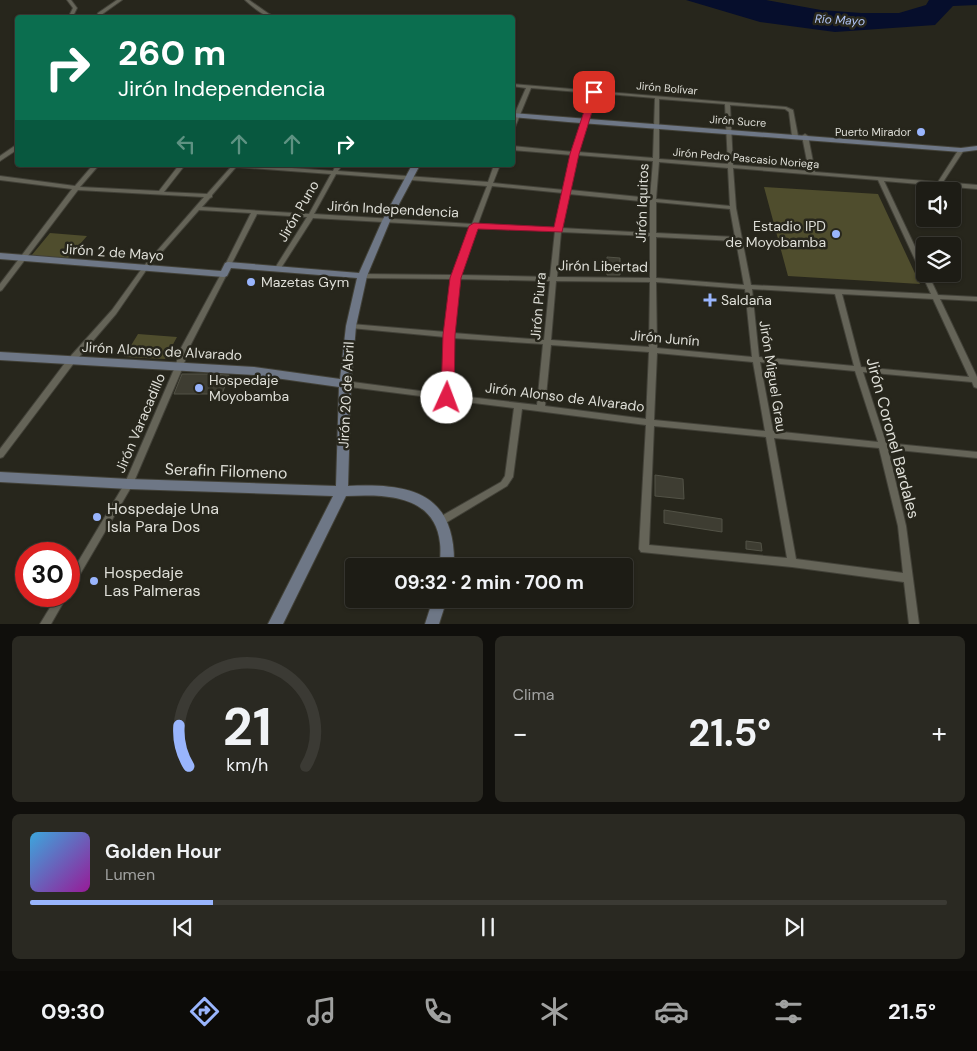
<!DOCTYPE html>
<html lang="es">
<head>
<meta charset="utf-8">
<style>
	:root { --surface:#1d1c15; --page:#2a2922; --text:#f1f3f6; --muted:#a0a1a0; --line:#3b3a34; --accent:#99b5fd }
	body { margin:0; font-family:"DM Sans",sans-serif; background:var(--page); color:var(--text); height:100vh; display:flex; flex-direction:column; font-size:19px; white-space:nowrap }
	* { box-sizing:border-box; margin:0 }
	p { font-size:16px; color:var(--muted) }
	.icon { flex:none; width:28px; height:28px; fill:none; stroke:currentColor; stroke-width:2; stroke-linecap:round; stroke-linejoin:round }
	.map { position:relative; height:624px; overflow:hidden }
	.drawer { display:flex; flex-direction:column; gap:12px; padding:12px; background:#100f0c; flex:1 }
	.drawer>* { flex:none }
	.banner { position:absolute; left:15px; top:15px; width:500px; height:152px; border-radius:5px; box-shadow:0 1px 4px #0004,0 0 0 1px var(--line); background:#0b6e4f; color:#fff; overflow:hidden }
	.buttons { position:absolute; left:916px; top:182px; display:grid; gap:10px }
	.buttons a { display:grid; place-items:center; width:45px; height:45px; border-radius:5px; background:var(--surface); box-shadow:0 1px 4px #0004,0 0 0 1px var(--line); font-size:25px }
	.speed { position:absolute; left:15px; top:542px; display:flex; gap:10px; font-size:25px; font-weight:700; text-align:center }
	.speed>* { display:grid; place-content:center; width:65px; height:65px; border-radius:50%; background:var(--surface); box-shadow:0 1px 4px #0004,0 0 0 1px var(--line); line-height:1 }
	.speed .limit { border:8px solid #d22; background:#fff; color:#111 }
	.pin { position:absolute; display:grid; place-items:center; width:42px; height:42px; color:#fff; margin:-21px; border-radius:10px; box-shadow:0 2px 8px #0006 }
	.me { position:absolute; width:55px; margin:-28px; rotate:2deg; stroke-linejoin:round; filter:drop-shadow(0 0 4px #0008) }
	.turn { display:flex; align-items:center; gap:18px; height:105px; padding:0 20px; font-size:22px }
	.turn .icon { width:65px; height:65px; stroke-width:2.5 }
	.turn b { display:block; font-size:35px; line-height:42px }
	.lanes { display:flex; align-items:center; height:48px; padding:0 20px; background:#0003; justify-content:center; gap:25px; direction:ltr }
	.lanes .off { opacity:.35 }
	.big { font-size:38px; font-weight:700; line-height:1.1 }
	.drawer .widget { flex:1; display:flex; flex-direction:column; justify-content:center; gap:8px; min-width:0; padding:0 18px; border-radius:8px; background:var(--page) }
	.drawer .dial { align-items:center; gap:0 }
	.dial svg { height:130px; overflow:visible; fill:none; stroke:var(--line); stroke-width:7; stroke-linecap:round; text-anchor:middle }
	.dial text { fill:var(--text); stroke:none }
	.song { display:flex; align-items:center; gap:15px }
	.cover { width:60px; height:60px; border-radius:8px; background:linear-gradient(135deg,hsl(200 70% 55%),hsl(300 70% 35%)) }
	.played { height:5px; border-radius:2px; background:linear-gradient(90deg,var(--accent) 20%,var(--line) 20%) }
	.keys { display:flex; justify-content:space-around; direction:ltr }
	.heat { display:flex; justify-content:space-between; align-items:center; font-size:28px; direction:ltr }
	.drawer .tiles { flex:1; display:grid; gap:12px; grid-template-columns:1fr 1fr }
	.widget:last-child { grid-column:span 2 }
	.trip { position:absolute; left:345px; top:558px; width:288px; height:50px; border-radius:5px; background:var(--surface); box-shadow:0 1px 4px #0004,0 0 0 1px var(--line); font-weight:700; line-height:50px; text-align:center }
	.tab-bar { display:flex; height:80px; justify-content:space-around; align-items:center; background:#0c0b08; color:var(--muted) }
	.tab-bar .icon { width:35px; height:35px }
	.tab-bar .on { color:var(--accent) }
	.tab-bar b { font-size:22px; color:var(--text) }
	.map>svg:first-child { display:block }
	.green { fill:#4f4d2d }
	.water { fill:#060e2c }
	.building { fill:#3e3d32; stroke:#525246 }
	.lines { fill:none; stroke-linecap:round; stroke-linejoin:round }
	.street-casing { stroke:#424138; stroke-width:2 }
	.secondary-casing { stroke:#424138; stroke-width:2 }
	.street { fill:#656458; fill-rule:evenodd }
	.secondary { fill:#6e7786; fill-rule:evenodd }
	.route { fill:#e11d48; stroke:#92132f }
	.poi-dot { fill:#99b5fd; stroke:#27261c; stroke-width:2 }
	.labels { text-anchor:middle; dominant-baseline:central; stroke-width:5; stroke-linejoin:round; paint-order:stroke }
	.far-street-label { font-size:11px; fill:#dfdfd8; stroke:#27261c }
	.far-poi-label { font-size:11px; fill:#dfdfd8; stroke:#27261c; text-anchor:end }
	.far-water-label { font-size:12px; font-style:italic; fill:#b1c5f6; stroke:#27261c }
	.street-label { font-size:14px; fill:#dfdfd8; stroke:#27261c }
	.poi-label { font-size:14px; fill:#dfdfd8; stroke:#27261c; text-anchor:start }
	.near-street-label { font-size:16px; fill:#dfdfd8; stroke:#27261c }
	.near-poi-label { font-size:16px; fill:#dfdfd8; stroke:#27261c; text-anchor:start }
</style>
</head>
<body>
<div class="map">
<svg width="977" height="624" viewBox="0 0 977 624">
	<rect width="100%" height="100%" fill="#27261c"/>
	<path class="green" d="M764,187L878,194L920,284L788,276Z
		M50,233L87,236L68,258L31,256Z
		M138,334L177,337L165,359L124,357Z"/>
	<path class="water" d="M686,0H766L821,10L861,13H899L926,5L929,0H977V5L953,6L935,25L835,32L760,22Z"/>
	<path class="building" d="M607,257L620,258V275H607Z
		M182,374H205L229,375L222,394H174Z
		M655,475L683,479L684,499L655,496Z
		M664,510L722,519V532L664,523Z
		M746,541L761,543L762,551L746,549Z"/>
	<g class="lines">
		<g class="street-casing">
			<path id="street" d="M67,0H71L77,8L72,18H68L73,8Z
				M117,0H122L101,15L100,18H96L98,13Z
				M245,0H249L269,14L278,18C265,18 254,8 245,0Z
				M512,84L786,107L793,110L798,136L795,138L792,136L789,112L785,109L730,105L733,165L809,171L802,136L805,134L808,136L815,172L938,182L959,149H963L964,150L943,182L977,185V189L884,181L925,268V274H928L938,295L977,297V301L940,299L977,377V388L974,387L972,382L863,372L886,443L977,452V458L888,449L906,526L919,624H909L904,582L792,567L641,552L639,549L646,425L522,409L513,477L507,486L444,524L441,525L438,524L437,521L438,518L501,482L505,476L514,408L450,400L447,401L444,399L342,386L341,384L342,382L345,381L443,394L445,337L351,328L347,326L351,324L446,332L452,279L362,278L359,276L362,274L453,275L471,227L313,218L281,268L278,270L275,268L307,217L257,214L231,265L228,267L225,265L251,213L199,210L147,269L116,314L74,363L3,457L0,458V449L68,359L112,310L143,267L204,197L78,190L2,290L0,291V284L72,189L0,180V176L75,186L93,165H99L80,187L159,191L179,165H185L164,192L207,194L231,167L227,165H252L333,171L336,165H342L338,171L488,182L494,165H500L493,183L564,190L572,155L512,150V146L573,152L591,93L531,88L515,127L512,128V120L526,88L512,86ZM596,93L655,98L653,158L578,152ZM659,99L725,104L728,164L659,159ZM577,155L653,161L650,198L570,190ZM659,162L728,168L730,206L656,199ZM236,167L331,174L309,214L202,207L210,198L212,197V195ZM733,168L878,180L931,294L751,285L736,208ZM336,174L487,186L472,224L314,214ZM492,186L563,193L555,228L478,224ZM569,194L650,202V233L561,228ZM656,202L730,209L735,237L656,233ZM477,227L555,231L550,277L459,275ZM561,232L650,236V278L557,277ZM656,237L736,241L744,285L656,278ZM458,279L550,281L544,340L453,333ZM556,281L650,282L649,347L551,340ZM656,282L745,289L752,357L657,348ZM752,289L835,294L854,366L759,357ZM842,294L933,299L969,377L861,367ZM452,338L543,344L537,405L451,395ZM551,345L649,352L646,419L545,406ZM657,353L753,362L765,431L654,420ZM760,362L855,371L878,442L773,431ZM654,426L766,437L787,558L649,545ZM774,438L879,448L898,526L903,573L796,559Z
				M16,145H18V149L0,161V156Z
				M224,272L227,274L189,348L183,367L133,484L72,588L69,589V577L125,483L175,367L181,348L221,274Z
				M57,596H67L51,624H40Z"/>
		</g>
		<g class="secondary-casing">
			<path id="secondary" d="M512,113L961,148L977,146V150L961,152L568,122L512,117Z
				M412,165H420L390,221L367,276L356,326L351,384L348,486C411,483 456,493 454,566H440C440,559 441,550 440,543C435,494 383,494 346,496L283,624H268L333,496L129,489L0,482V472L129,479L336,486L339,387L254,375L0,360V352L254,367L340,379L346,326L357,278L231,268L227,276L224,277L0,259V253L221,271L225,263L228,262L359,273L382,221Z
				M433,599H447L439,624H425Z"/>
		</g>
		<use href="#street" class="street"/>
		<use href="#secondary" class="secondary"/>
	</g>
	<path class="route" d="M591,90L598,92L579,154L562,232L478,229L461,278L455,335L454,398L452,401H443L441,398L443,335L450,278L469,226L474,223L554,227L570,154Z"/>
	<g class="poi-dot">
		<circle cx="921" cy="132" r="5"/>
		<circle cx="836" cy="234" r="5"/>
		<circle cx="251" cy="282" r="5"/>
		<path d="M707.5 292.5h5v5h5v5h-5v5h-5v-5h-5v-5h5z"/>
		<circle cx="199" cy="388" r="5"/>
		<circle cx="97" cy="517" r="5"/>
		<circle cx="94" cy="581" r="5"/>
	</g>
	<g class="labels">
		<g class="far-street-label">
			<text transform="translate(667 88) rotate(5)">Jirón Bolívar</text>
			<text transform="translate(738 121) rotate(4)">Jirón Sucre</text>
			<text transform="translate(746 158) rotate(5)">Jirón Pedro Pascasio Noriega</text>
		</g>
		<g class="far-poi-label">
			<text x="911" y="132">Puerto Mirador</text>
		</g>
		<g class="far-water-label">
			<text transform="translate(840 20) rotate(3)">Río Mayo</text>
		</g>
		<g class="street-label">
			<text transform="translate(642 203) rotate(-88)">Jirón Iquitos</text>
			<text transform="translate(393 209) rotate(3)">Jirón Independencia</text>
			<text transform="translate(298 211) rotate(-60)">Jirón Puno</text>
			<text transform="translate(113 252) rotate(4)">Jirón 2 de Mayo</text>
			<text transform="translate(603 266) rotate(1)">Jirón Libertad</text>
			<text transform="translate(538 306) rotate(-85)">Jirón Piura</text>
			<text transform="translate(665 338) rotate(5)">Jirón Junín</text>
			<text transform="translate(162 351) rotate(3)">Jirón Alonso de Alvarado</text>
			<text transform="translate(773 376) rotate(81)">Jirón Miguel Grau</text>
			<text transform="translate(346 395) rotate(-87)">Jirón 20 de Abril</text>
			<text transform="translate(565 397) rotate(7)">Jirón Alonso de Alvarado</text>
			<text transform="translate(140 423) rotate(-67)">Jirón Varacadillo</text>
		</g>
		<g class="poi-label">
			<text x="826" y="226" text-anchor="end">Estadio IPD<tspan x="826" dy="16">de Moyobamba</tspan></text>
			<text x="261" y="282">Mazetas Gym</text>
			<text x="721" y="300">Saldaña</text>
			<text x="209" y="380">Hospedaje<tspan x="209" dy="16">Moyobamba</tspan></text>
		</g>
		<g class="near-street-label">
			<text transform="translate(893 438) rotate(75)">Jirón Coronel Bardales</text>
			<text transform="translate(226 471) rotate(2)">Serafin Filomeno</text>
		</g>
		<g class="near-poi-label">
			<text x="107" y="508">Hospedaje Una<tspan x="107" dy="18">Isla Para Dos</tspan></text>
			<text x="104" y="572">Hospedaje<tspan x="104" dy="18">Las Palmeras</tspan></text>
		</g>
	</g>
</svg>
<div class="buttons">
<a><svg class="icon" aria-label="sound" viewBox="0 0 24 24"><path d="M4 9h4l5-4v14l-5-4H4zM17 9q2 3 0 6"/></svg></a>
<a><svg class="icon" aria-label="layers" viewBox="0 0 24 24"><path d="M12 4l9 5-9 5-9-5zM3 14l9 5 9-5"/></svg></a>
</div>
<div class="speed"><div class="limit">30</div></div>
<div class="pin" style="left:594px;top:92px;background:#d93025"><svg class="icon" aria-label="arrive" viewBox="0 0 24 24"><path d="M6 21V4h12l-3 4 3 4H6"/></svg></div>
<svg class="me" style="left:447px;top:398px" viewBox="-20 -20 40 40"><circle r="19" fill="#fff"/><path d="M0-13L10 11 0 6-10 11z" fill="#e11d48"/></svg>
<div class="trip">09:32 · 2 min · 700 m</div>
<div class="banner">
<div class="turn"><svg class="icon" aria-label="right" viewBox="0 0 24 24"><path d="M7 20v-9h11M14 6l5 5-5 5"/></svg><div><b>260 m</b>Jirón Independencia</div></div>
<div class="lanes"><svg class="icon off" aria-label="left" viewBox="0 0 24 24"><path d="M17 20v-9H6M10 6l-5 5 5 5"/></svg><svg class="icon off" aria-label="ahead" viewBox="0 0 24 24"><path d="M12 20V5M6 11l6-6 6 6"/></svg><svg class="icon off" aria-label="ahead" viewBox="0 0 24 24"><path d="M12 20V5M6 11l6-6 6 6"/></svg><svg class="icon" aria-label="right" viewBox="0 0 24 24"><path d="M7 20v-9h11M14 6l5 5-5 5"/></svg></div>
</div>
</div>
<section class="drawer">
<div class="tiles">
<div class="widget dial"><svg viewBox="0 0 100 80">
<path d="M14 69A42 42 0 1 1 86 69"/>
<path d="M14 69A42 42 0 0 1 8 44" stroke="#99b5fd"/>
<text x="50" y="56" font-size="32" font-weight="700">21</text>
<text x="50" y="72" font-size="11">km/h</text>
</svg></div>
<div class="widget"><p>Clima</p>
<div class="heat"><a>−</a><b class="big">21.5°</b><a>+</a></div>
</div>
<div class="widget">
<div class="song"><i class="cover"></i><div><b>Golden Hour</b><p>Lumen</p></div></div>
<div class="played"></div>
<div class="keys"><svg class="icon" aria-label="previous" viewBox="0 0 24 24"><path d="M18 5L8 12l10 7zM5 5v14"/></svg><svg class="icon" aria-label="pause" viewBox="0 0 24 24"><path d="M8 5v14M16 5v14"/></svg><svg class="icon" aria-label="next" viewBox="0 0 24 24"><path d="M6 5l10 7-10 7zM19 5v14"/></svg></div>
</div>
</div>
</section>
<nav class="tab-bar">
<b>09:30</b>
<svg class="icon on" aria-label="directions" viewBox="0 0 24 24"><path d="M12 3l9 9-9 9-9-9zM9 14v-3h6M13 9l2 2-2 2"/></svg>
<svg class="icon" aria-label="music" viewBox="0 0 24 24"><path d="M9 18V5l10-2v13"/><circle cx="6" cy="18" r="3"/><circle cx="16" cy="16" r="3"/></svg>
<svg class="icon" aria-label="phone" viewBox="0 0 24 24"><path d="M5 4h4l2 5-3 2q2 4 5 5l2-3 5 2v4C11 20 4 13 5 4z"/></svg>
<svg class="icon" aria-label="climate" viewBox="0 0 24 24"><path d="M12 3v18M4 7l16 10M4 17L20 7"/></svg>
<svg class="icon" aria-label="car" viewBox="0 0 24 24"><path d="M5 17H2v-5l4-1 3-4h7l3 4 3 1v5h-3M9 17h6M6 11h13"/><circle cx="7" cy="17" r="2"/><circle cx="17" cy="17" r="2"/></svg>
<svg class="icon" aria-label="filters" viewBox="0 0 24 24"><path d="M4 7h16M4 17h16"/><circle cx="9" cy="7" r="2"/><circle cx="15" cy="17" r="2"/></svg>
<b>21.5°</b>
</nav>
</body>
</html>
